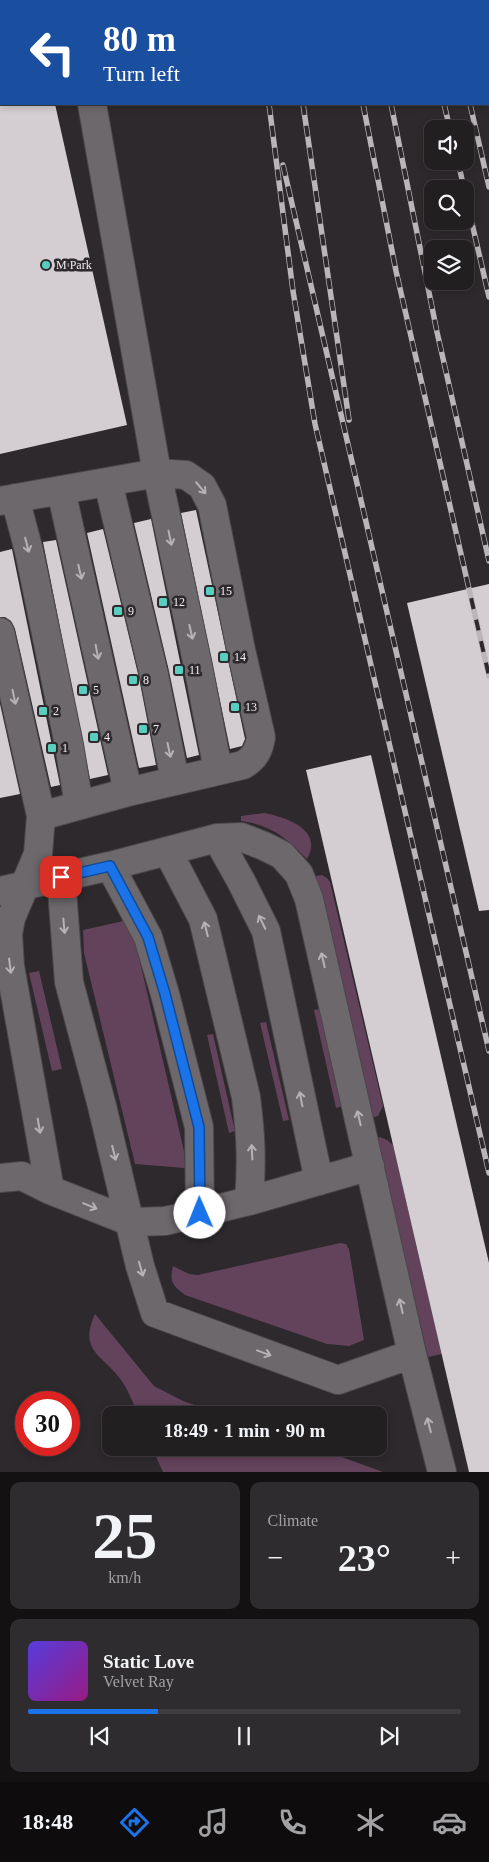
<!DOCTYPE html>
<html lang="en">
<head>
<meta charset="utf-8">
<style>
	:root { --surface:#221f21; --page:#2e2c2e; --text:#f1f3f6; --muted:#a2a2a5; --line:#3f3d3f; --accent:#1a73e8 }
	body { margin:0; font-family:"Times New Roman",serif; background:var(--page); color:var(--text); height:100vh; display:flex; flex-direction:column; font-size:19px; white-space:nowrap }
	* { box-sizing:border-box; margin:0 }
	p { font-size:16px; color:var(--muted) }
	.icon { flex:none; width:28px; height:28px; fill:none; stroke:currentColor; stroke-width:2; stroke-linecap:round; stroke-linejoin:round }
	.map { position:relative; height:1472px; overflow:hidden }
	.details { display:flex; flex-direction:column; gap:10px; padding:10px; background:#131112; flex:1 }
	.details>* { flex:none }
	.hud { position:absolute; left:0px; top:0px; width:490px; height:105px; box-shadow:0 2px 8px #0003,0 0 0 1px var(--line); background:#1a4fa0; color:#fff; overflow:hidden }
	.tools { position:absolute; left:424px; top:120px; display:grid; gap:10px }
	.tools a { display:grid; place-items:center; width:50px; height:50px; border-radius:10px; background:var(--surface); box-shadow:0 2px 8px #0003,0 0 0 1px var(--line); font-size:25px }
	.speed { position:absolute; left:15px; top:1391px; display:flex; gap:10px; font-size:25px; font-weight:700; text-align:center }
	.speed>* { display:grid; place-content:center; width:65px; height:65px; border-radius:50%; background:var(--surface); box-shadow:0 2px 8px #0003,0 0 0 1px var(--line); line-height:1 }
	.speed .limit { border:8px solid #d22; background:#fff; color:#111 }
	.pin { position:absolute; display:grid; place-items:center; width:42px; height:42px; color:#fff; margin:-21px; border-radius:10px; box-shadow:0 2px 8px #0006 }
	.me { position:absolute; width:55px; margin:-28px; rotate:359deg; stroke-linejoin:round; filter:drop-shadow(0 0 4px #0008) }
	.turn { display:flex; align-items:center; gap:18px; height:105px; padding:0 20px; font-size:22px }
	.turn .icon { width:65px; height:65px; stroke-width:2.5 }
	.turn b { display:block; font-size:35px; line-height:42px }
	.big { font-size:38px; font-weight:600; line-height:1.1 }
	.details .widget { flex:1; display:flex; flex-direction:column; justify-content:center; gap:8px; min-width:0; padding:0 18px; border-radius:10px; background:var(--page) }
	.details .dial { align-items:center; gap:0 }
	.dial b { font-size:65px; line-height:1 }
	.song { display:flex; align-items:center; gap:15px }
	.cover { width:60px; height:60px; border-radius:8px; background:linear-gradient(135deg,hsl(250 70% 55%),hsl(310 70% 35%)) }
	.played { height:5px; border-radius:2px; background:linear-gradient(90deg,var(--accent) 30%,var(--line) 30%) }
	.keys { display:flex; justify-content:space-around; direction:ltr }
	.heat { display:flex; justify-content:space-between; align-items:center; font-size:28px; direction:ltr }
	.details .tiles { flex:1; display:grid; gap:10px; grid-template-columns:1fr 1fr }
	.widget:last-child { grid-column:span 2 }
	.trip { position:absolute; left:102px; top:1406px; width:285px; height:50px; border-radius:10px; background:var(--surface); box-shadow:0 2px 8px #0003,0 0 0 1px var(--line); font-weight:600; line-height:50px; text-align:center }
	.dock { display:flex; height:80px; justify-content:space-around; align-items:center; background:#0e0c0d; color:var(--muted) }
	.dock .icon { width:35px; height:35px }
	.dock .selected { color:var(--accent) }
	.dock b { font-size:22px; color:var(--text) }
	.map>svg:first-child { display:block }
	.green { fill:#63425b }
	.building { fill:#d4ced2 }
	.lines { fill:none; stroke-linecap:round; stroke-linejoin:round }
	.minor-casing { stroke:#4b474a; stroke-width:30 }
	.minor { stroke:#6d686c; stroke-width:28 }
	.rail-casing { stroke:#b9b5b8; stroke-width:5.5 }
	.rail { stroke:#2d292c; stroke-width:4; stroke-dasharray:11; stroke-linecap:butt }
	.oneway { stroke:#b6b2b5 }
	.route-casing { stroke:#114b97; stroke-width:12 }
	.route { stroke:#1a73e8; stroke-width:9 }
	.poi-dot { fill:#59cebe; stroke:#2d292c; stroke-width:2 }
	.labels { text-anchor:middle; dominant-baseline:central; stroke-width:5; stroke-linejoin:round; paint-order:stroke }
	.poi-label { font-size:12px; fill:#f1eef0; stroke:#2d292c; text-anchor:start }
</style>
</head>
<body>
<div class="map">
<svg width="489" height="1472" viewBox="0 0 489 1472">
	<rect width="100%" height="100%" fill="#2d292c"/>
	<path class="green" d="M264,813C286,817 324,830 307,859C286,838 272,825 241,821V816Z
		M322,875L327,878L330,882L383,1106L378,1116L372,1118L315,876Z
		M128,920L137,949L184,1151L185,1168L135,1164L84,953L83,930Z
		M39,971L62,1069L52,1071L29,973Z
		M320,1009L343,1106L336,1108L314,1010Z
		M266,1022L289,1120L283,1121L260,1023Z
		M213,1034L235,1131L229,1133L207,1035Z
		M380,1137L387,1140L393,1145L442,1354L428,1357L377,1138Z
		M340,1243L346,1244L349,1249L364,1340L349,1346L327,1344L185,1295C173,1286 169,1282 173,1266L189,1274L198,1275Z
		M95,1314L154,1386L183,1401L224,1415H138C134,1405 129,1392 123,1383C106,1356 77,1353 95,1314Z
		M152,1448H317L383,1472H163Z"/>
	<path class="building" d="M0,104H55L127,425L0,454Z
		M196,510L245,739L242,746L230,749L181,513Z
		M151,519L199,755L187,758L169,671L134,523Z
		M103,529L139,678L156,765L139,768L87,533Z
		M56,540L108,775L90,779L43,542Z
		M12,549L60,785L51,787L15,629L11,621L5,617H0V552Z
		M489,584V910L479,911L407,603Z
		M0,704L20,794L0,798Z
		M371,755L489,1263V1472H469L306,770Z"/>
	<g class="lines">
		<g class="minor-casing">
			<path id="minor" d="M71,0V1
				M92,104L157,473L198,666L218,770
				M108,482L154,675L175,780
				M61,490L128,792
				M15,498L29,551L69,745L79,805
				M0,501L157,473L186,475L202,486L212,505L241,650L261,737C259,750 255,758 243,765L128,792L41,816
				M0,632L41,816L38,854L11,918L8,934L10,966L50,1190
				M217,838L241,881L266,931L319,1181
				M168,852L203,919L246,1097C251,1135 252,1163 249,1201
				M110,866L148,937L165,994L199,1127L200,1213
				M61,877L69,982L102,1106L140,1266L155,1313L338,1380L412,1354
				M0,891L110,866L217,838L241,837L264,846L282,855L299,874L309,899L412,1354L442,1472
				M0,1178L22,1176L50,1190L131,1222L165,1221L200,1213L249,1201L370,1166"/>
		</g>
		<use href="#minor" class="minor"/>
		<g class="rail-casing">
			<path id="rail" d="M245,0V1
				M257,0V1
				M288,0V1
				M343,0V1
				M371,0L372,1
				M420,0V1
				M446,0V1
				M269,104L293,291L315,424L489,1173
				M303,104L349,420
				M363,104L396,271L489,676
				M391,104L437,332L489,561
				M444,104L450,129
				M470,104L489,187
				M458,161L464,189
				M283,165L489,1051
				M465,193L489,297"/>
		</g>
		<use href="#rail" class="rail"/>
	</g>
	<defs><path id="oneway-shaft" d="M-6 0H5M1.5-3L5.5 0L1.5 3" fill="none" stroke-width="1.6" stroke-linecap="round" stroke-linejoin="round" transform="scale(1.25)"/></defs>
	<g class="oneway">
		<use href="#oneway-shaft" transform="translate(201 488) rotate(50)"/>
		<use href="#oneway-shaft" transform="translate(170 538) rotate(78)"/>
		<use href="#oneway-shaft" transform="translate(27 545) rotate(76)"/>
		<use href="#oneway-shaft" transform="translate(80 572) rotate(77)"/>
		<use href="#oneway-shaft" transform="translate(191 632) rotate(77)"/>
		<use href="#oneway-shaft" transform="translate(97 652) rotate(79)"/>
		<use href="#oneway-shaft" transform="translate(14 697) rotate(78)"/>
		<use href="#oneway-shaft" transform="translate(169 750) rotate(78)"/>
		<use href="#oneway-shaft" transform="translate(262 922) rotate(-116)"/>
		<use href="#oneway-shaft" transform="translate(64 926) rotate(85)"/>
		<use href="#oneway-shaft" transform="translate(206 929) rotate(-104)"/>
		<use href="#oneway-shaft" transform="translate(323 960) rotate(-103)"/>
		<use href="#oneway-shaft" transform="translate(10 966) rotate(83)"/>
		<use href="#oneway-shaft" transform="translate(301 1099) rotate(-101)"/>
		<use href="#oneway-shaft" transform="translate(359 1118) rotate(-103)"/>
		<use href="#oneway-shaft" transform="translate(39 1126) rotate(80)"/>
		<use href="#oneway-shaft" transform="translate(252 1152) rotate(-93)"/>
		<use href="#oneway-shaft" transform="translate(114 1153) rotate(76)"/>
		<use href="#oneway-shaft" transform="translate(90 1206) rotate(22)"/>
		<use href="#oneway-shaft" transform="translate(141 1269) rotate(74)"/>
		<use href="#oneway-shaft" transform="translate(401 1306) rotate(-103)"/>
		<use href="#oneway-shaft" transform="translate(264 1353) rotate(20)"/>
		<use href="#oneway-shaft" transform="translate(429 1425) rotate(-104)"/>
	</g>
	<g class="lines">
		<g class="route-casing">
			<path id="route" d="M61,877L110,866L148,937L165,994L199,1127L200,1213"/>
		</g>
		<use href="#route" class="route"/>
	</g>
	<g class="poi-dot">
		<circle cx="46" cy="265" r="5"/>
		<rect x="205" y="586" width="10" height="10" rx="2.5"/>
		<rect x="158" y="597" width="10" height="10" rx="2.5"/>
		<rect x="113" y="606" width="10" height="10" rx="2.5"/>
		<rect x="219" y="652" width="10" height="10" rx="2.5"/>
		<rect x="174" y="665" width="10" height="10" rx="2.5"/>
		<rect x="128" y="675" width="10" height="10" rx="2.5"/>
		<rect x="78" y="685" width="10" height="10" rx="2.5"/>
		<rect x="230" y="702" width="10" height="10" rx="2.5"/>
		<rect x="38" y="706" width="10" height="10" rx="2.5"/>
		<rect x="138" y="724" width="10" height="10" rx="2.5"/>
		<rect x="89" y="732" width="10" height="10" rx="2.5"/>
		<rect x="47" y="743" width="10" height="10" rx="2.5"/>
	</g>
	<g class="labels">
		<g class="poi-label">
			<text x="56" y="265">M Park</text>
			<text x="220" y="591">15</text>
			<text x="173" y="602">12</text>
			<text x="128" y="611">9</text>
			<text x="234" y="657">14</text>
			<text x="189" y="670">11</text>
			<text x="143" y="680">8</text>
			<text x="93" y="690">5</text>
			<text x="245" y="707">13</text>
			<text x="53" y="711">2</text>
			<text x="153" y="729">7</text>
			<text x="104" y="737">4</text>
			<text x="62" y="748">1</text>
		</g>
	</g>
</svg>
<div class="tools">
<a><svg class="icon" aria-label="sound" viewBox="0 0 24 24"><path d="M4 9h4l5-4v14l-5-4H4zM17 9q2 3 0 6"/></svg></a>
<a><svg class="icon" aria-label="search" viewBox="0 0 24 24"><circle cx="10" cy="10" r="6"/><path d="M15 15l6 6"/></svg></a>
<a><svg class="icon" aria-label="layers" viewBox="0 0 24 24"><path d="M12 4l9 5-9 5-9-5zM3 14l9 5 9-5"/></svg></a>
</div>
<div class="speed"><div class="limit">30</div></div>
<div class="pin" style="left:61px;top:877px;background:#d93025"><svg class="icon" aria-label="arrive" viewBox="0 0 24 24"><path d="M6 21V4h12l-3 4 3 4H6"/></svg></div>
<svg class="me" style="left:200px;top:1213px" viewBox="-20 -20 40 40"><circle r="19" fill="#fff"/><path d="M0-13L10 11 0 6-10 11z" fill="#1a73e8"/></svg>
<div class="trip">18:49 · 1 min · 90 m</div>
<div class="hud">
<div class="turn"><svg class="icon" aria-label="left" viewBox="0 0 24 24"><path d="M17 20v-9H6M10 6l-5 5 5 5"/></svg><div><b>80 m</b>Turn left</div></div>
</div>
</div>
<section class="details">
<div class="tiles">
<div class="widget dial"><b>25</b><p>km/h</p></div>
<div class="widget"><p>Climate</p>
<div class="heat"><a>−</a><b class="big">23°</b><a>+</a></div>
</div>
<div class="widget">
<div class="song"><i class="cover"></i><div><b>Static Love</b><p>Velvet Ray</p></div></div>
<div class="played"></div>
<div class="keys"><svg class="icon" aria-label="previous" viewBox="0 0 24 24"><path d="M18 5L8 12l10 7zM5 5v14"/></svg><svg class="icon" aria-label="pause" viewBox="0 0 24 24"><path d="M8 5v14M16 5v14"/></svg><svg class="icon" aria-label="next" viewBox="0 0 24 24"><path d="M6 5l10 7-10 7zM19 5v14"/></svg></div>
</div>
</div>
</section>
<nav class="dock">
<b>18:48</b>
<svg class="icon selected" aria-label="directions" viewBox="0 0 24 24"><path d="M12 3l9 9-9 9-9-9zM9 14v-3h6M13 9l2 2-2 2"/></svg>
<svg class="icon" aria-label="music" viewBox="0 0 24 24"><path d="M9 18V5l10-2v13"/><circle cx="6" cy="18" r="3"/><circle cx="16" cy="16" r="3"/></svg>
<svg class="icon" aria-label="phone" viewBox="0 0 24 24"><path d="M5 4h4l2 5-3 2q2 4 5 5l2-3 5 2v4C11 20 4 13 5 4z"/></svg>
<svg class="icon" aria-label="climate" viewBox="0 0 24 24"><path d="M12 3v18M4 7l16 10M4 17L20 7"/></svg>
<svg class="icon" aria-label="car" viewBox="0 0 24 24"><path d="M5 17H2v-5l4-1 3-4h7l3 4 3 1v5h-3M9 17h6M6 11h13"/><circle cx="7" cy="17" r="2"/><circle cx="17" cy="17" r="2"/></svg>
</nav>
</body>
</html>
